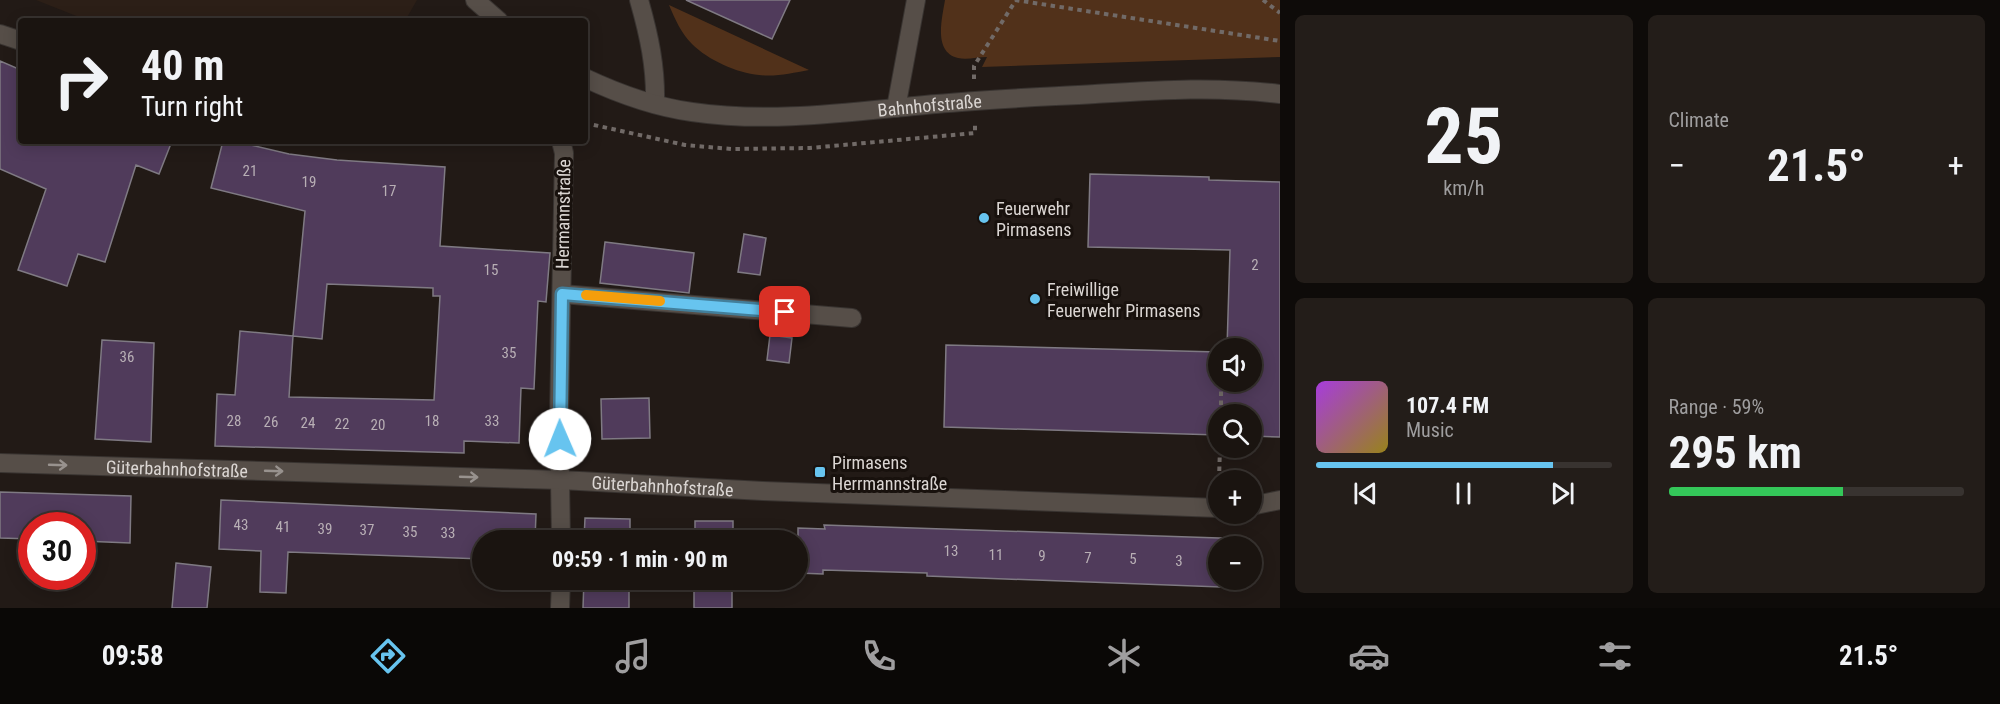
<!DOCTYPE html>
<html lang="en">
<head>
<meta charset="utf-8">
<style>
	:root { --surface:#1a1410; --page:#231d19; --text:#f1f3f6; --muted:#9f9e9f; --line:#383330; --accent:#67c4ef }
	body { margin:0; font-family:"Roboto Condensed",sans-serif; background:var(--page); color:var(--text); height:100vh; display:flex; flex-direction:column; font-size:22px; white-space:nowrap }
	* { box-sizing:border-box; margin:0 }
	p { font-size:20px; color:var(--muted) }
	.icon { flex:none; width:33px; height:33px; fill:none; stroke:currentColor; stroke-width:2; stroke-linecap:round; stroke-linejoin:round }
	.map { position:relative; flex:1; overflow:hidden }
	.drawer { display:flex; flex-direction:column; gap:15px; padding:15px; background:#0e0b09; width:720px }
	.drawer>* { flex:none }
	.hud { position:absolute; left:18px; top:18px; width:570px; height:126px; border-radius:6px; box-shadow:0 3px 15px #0003,0 0 0 2px var(--line); background:#1a1410; color:var(--text); overflow:hidden }
	.fabs { position:absolute; left:1208px; top:338px; display:grid; gap:12px }
	.fabs a { display:grid; place-items:center; width:54px; height:54px; border-radius:50%; background:var(--surface); box-shadow:0 3px 15px #0003,0 0 0 2px var(--line); font-size:30px }
	.speed { position:absolute; left:18px; top:512px; display:flex; gap:12px; font-size:30px; font-weight:700; text-align:center }
	.speed>* { display:grid; place-content:center; width:78px; height:78px; border-radius:50%; background:var(--surface); box-shadow:0 3px 15px #0003,0 0 0 2px var(--line); line-height:1 }
	.speed .limit { border:9px solid #d22; background:#fff; color:#111 }
	.pin { position:absolute; display:grid; place-items:center; width:51px; height:51px; color:#fff; margin:-26px; border-radius:12px; box-shadow:0 3px 9px #0006 }
	.me { position:absolute; width:66px; margin:-33px; rotate:359deg; stroke-linejoin:round; filter:drop-shadow(0 0 4px #0008) }
	.turn { display:flex; align-items:center; gap:21px; height:126px; padding:0 24px; font-size:27px }
	.turn .icon { width:78px; height:78px; stroke-width:2.5 }
	.turn b { display:block; font-size:42px; line-height:51px }
	.big { font-size:45px; font-weight:700; line-height:1.1 }
	.drawer .tile { flex:1; display:flex; flex-direction:column; justify-content:center; gap:9px; min-width:0; padding:0 21px; border-radius:9px; background:var(--page) }
	.drawer .dial { align-items:center; gap:0 }
	.dial b { font-size:78px; line-height:1 }
	.song { display:flex; align-items:center; gap:18px }
	.cover { width:72px; height:72px; border-radius:9px; background:linear-gradient(135deg,hsl(280 70% 55%),hsl(50 70% 35%)) }
	.played { height:6px; border-radius:3px; background:linear-gradient(90deg,var(--accent) 80%,var(--line) 80%) }
	.keys { display:flex; justify-content:space-around; direction:ltr }
	.heat { display:flex; justify-content:space-between; align-items:center; font-size:33px; direction:ltr }
	.charge { height:9px; border-radius:4px; background:linear-gradient(90deg,#34c759 59%,var(--line) 0) }
	.drawer .tiles { flex:1; display:grid; gap:15px; grid-template-columns:repeat(2,1fr) }
	.trip { position:absolute; left:472px; top:530px; width:336px; height:60px; border-radius:30px; background:var(--surface); box-shadow:0 3px 15px #0003,0 0 0 2px var(--line); font-weight:700; line-height:60px; text-align:center }
	.menu { display:flex; height:96px; justify-content:space-around; align-items:center; background:#0a0806; color:var(--muted) }
	.menu .icon { width:42px; height:42px }
	.menu .on { color:var(--accent) }
	.menu b { font-size:27px; color:var(--text) }
	main { display:flex; flex:1; min-height:0 }
	.map>svg:first-child { display:block }
	.built { fill:#2c1f17 }
	.green { fill:#51311a }
	.building { fill:#503b5b; stroke:#7f7a83; stroke-width:1.5; fill-rule:evenodd }
	.lines { fill:none; stroke-linecap:round; stroke-linejoin:round }
	.minor-casing { stroke:#393431; stroke-width:20 }
	.path { stroke:#716a67; stroke-width:4; stroke-dasharray:4.5 4.5; stroke-linecap:butt }
	.minor { stroke:#564e48; stroke-width:18 }
	.oneway { stroke:#98928e }
	.route-casing { stroke:#437f9b; stroke-width:15 }
	.route { stroke:#67c4ef; stroke-width:10 }
	.slow { stroke:#f59e0b; stroke-width:10 }
	.poi-dot { fill:#67c4ef; stroke:#18110d; stroke-width:2 }
	.labels { text-anchor:middle; dominant-baseline:central; stroke-width:6; stroke-linejoin:round; paint-order:stroke }
	.number-label { font-size:15px; fill:#b8afb5 }
	.street-label { font-size:18px; fill:#dbd6d3; stroke:#18110d }
	.poi-label { font-size:18px; fill:#dbd6d3; stroke:#18110d; text-anchor:start }
</style>
</head>
<body>
<main>
<div class="map">
<svg width="1280" height="608" viewBox="0 0 1280 608">
	<rect width="100%" height="100%" fill="#221a16"/>
	<path class="built" d="M36,0H417L405,21H89Z"/>
	<path class="green" d="M945,0H1280V57L982,67L987,57C978,57 967,60 958,58C933,52 942,19 945,0Z
		M669,5L809,70C792,73 776,77 759,75C737,73 708,60 692,44C681,33 675,19 669,5Z"/>
	<path class="building" d="M686,0H790L772,39Z
		M0,61L21,70V141H172L159,174L136,165L105,262L78,254L67,286L18,270L46,189L0,169Z
		M223,141H234L289,154L337,160L445,167L440,246L550,253L546,302L538,301L534,389L521,388L519,443L464,441V453L215,446L217,394L235,395L240,331L293,336L305,211L211,188ZM327,284L433,288V296H440L434,400L289,397L293,336L322,339Z
		M1090,174L1209,177V180L1280,182V437L1251,436V414H1218V435L944,427L946,345L1218,352V381H1251V348H1227L1230,250L1088,247Z
		M744,234L766,238L760,275L738,272Z
		M605,242L694,253L689,293L600,283Z
		M770,335L792,338L789,363L767,360Z
		M102,340L154,343L151,442L95,439Z
		M649,398L650,438L602,439L601,399Z
		M0,492L131,496L130,543L82,541V525H32V539L0,538Z
		M221,500L536,514L535,540H483V559L288,552L286,593L260,592L261,551L219,549Z
		M585,518L630,519V540H584Z
		M695,521H733V540H695Z
		M824,525L1249,539L1248,546H1218V579H1247V588L927,576V573L823,570V574L798,573V528L825,529Z
		M176,563L211,567L207,608H172Z
		M584,579H629V608H583Z
		M694,579H732V608H694Z"/>
	<g class="lines">
		<g class="minor-casing">
			<g id="minor">
				<path d="M475,0L499,21"/>
				<path d="M639,0C649,35 656,67 655,104"/>
				<path d="M0,34L21,41"/>
				<path id="s1" d="M585,78C619,94 655,107 692,112C773,124 856,111 936,104C989,99 1042,97 1095,94C1159,90 1215,86 1280,94"/>
				<path d="M896,108L916,0"/>
				<path d="M561,141L564,153L559,419L561,540"/>
				<path d="M562,294L852,318"/>
				<path id="s2" d="M0,463L561,480L763,491L1218,508"/>
				<path d="M1251,506L1280,500"/>
				<path d="M560,608L561,579"/>
			</g>
		</g>
		<path class="path" d="M1015,0L1280,41
			M1263,0L1280,13
			M974,79V66L1016,0
			M585,123L685,145L731,149L810,148L975,133V123
			M1221,414V381
			M1219,480L1220,447"/>
		<use href="#minor" class="minor"/>
	</g>
	<defs><path id="oneway-shaft" d="M-6 0H5M1.5-3L5.5 0L1.5 3" fill="none" stroke-width="1.6" stroke-linecap="round" stroke-linejoin="round" transform="scale(1.5)"/></defs>
	<g class="oneway">
		<use href="#oneway-shaft" transform="translate(58 465) rotate(2)"/>
		<use href="#oneway-shaft" transform="translate(274 471) rotate(2)"/>
		<use href="#oneway-shaft" transform="translate(469 477) rotate(2)"/>
	</g>
	<g class="lines">
		<g class="route-casing">
			<path id="route" d="M560,439L562,294L785,312"/>
		</g>
		<use href="#route" class="route"/>
		<path class="slow" d="M586,295L660,301"/>
	</g>
	<g class="poi-dot">
		<circle cx="984" cy="218" r="6"/>
		<circle cx="1035" cy="299" r="6"/>
		<rect x="814" y="466" width="12" height="12" rx="3"/>
	</g>
	<g class="labels">
		<g class="number-label">
			<text x="250" y="171">21</text>
			<text x="309" y="182">19</text>
			<text x="389" y="191">17</text>
			<text x="1255" y="265">2</text>
			<text x="491" y="270">15</text>
			<text x="509" y="353">35</text>
			<text x="127" y="357">36</text>
			<text x="234" y="421">28</text>
			<text x="432" y="421">18</text>
			<text x="492" y="421">33</text>
			<text x="271" y="422">26</text>
			<text x="308" y="423">24</text>
			<text x="342" y="424">22</text>
			<text x="378" y="425">20</text>
			<text x="241" y="525">43</text>
			<text x="283" y="527">41</text>
			<text x="325" y="529">39</text>
			<text x="367" y="530">37</text>
			<text x="410" y="532">35</text>
			<text x="448" y="533">33</text>
			<text x="951" y="551">13</text>
			<text x="996" y="555">11</text>
			<text x="1042" y="556">9</text>
			<text x="1088" y="558">7</text>
			<text x="1133" y="559">5</text>
			<text x="1179" y="561">3</text>
		</g>
		<g class="street-label">
			<text stroke="none"><textPath href="#s1" startOffset="351">Bahnhofstraße</textPath></text>
			<text transform="translate(563 214) rotate(-89)">Hermannstraße</text>
			<text stroke="none"><textPath href="#s2" startOffset="177">Güterbahnhofstraße</textPath></text>
			<text stroke="none"><textPath href="#s2" startOffset="663">Güterbahnhofstraße</textPath></text>
		</g>
		<g class="poi-label">
			<text x="996" y="208">Feuerwehr<tspan x="996" dy="21">Pirmasens</tspan></text>
			<text x="1047" y="289">Freiwillige<tspan x="1047" dy="21">Feuerwehr Pirmasens</tspan></text>
			<text x="832" y="462">Pirmasens<tspan x="832" dy="21">Herrmannstraße</tspan></text>
		</g>
	</g>
</svg>
<div class="fabs">
<a><svg class="icon" aria-label="sound" viewBox="0 0 24 24"><path d="M4 9h4l5-4v14l-5-4H4zM17 9q2 3 0 6"/></svg></a>
<a><svg class="icon" aria-label="search" viewBox="0 0 24 24"><circle cx="10" cy="10" r="6"/><path d="M15 15l6 6"/></svg></a>
<a>+</a>
<a>−</a>
</div>
<div class="speed"><div class="limit">30</div></div>
<div class="pin" style="left:785px;top:312px;background:#d93025"><svg class="icon" aria-label="arrive" viewBox="0 0 24 24"><path d="M6 21V4h12l-3 4 3 4H6"/></svg></div>
<svg class="me" style="left:560px;top:439px" viewBox="-20 -20 40 40"><circle r="19" fill="#fff"/><path d="M0-13L10 11 0 6-10 11z" fill="#67c4ef"/></svg>
<div class="trip">09:59 · 1 min · 90 m</div>
<div class="hud">
<div class="turn"><svg class="icon" aria-label="right" viewBox="0 0 24 24"><path d="M7 20v-9h11M14 6l5 5-5 5"/></svg><div><b>40 m</b>Turn right</div></div>
</div>
</div>
<section class="drawer">
<div class="tiles">
<div class="tile dial"><b>25</b><p>km/h</p></div>
<div class="tile"><p>Climate</p>
<div class="heat"><a>−</a><b class="big">21.5°</b><a>+</a></div>
</div>
<div class="tile">
<div class="song"><i class="cover"></i><div><b>107.4 FM</b><p>Music</p></div></div>
<div class="played"></div>
<div class="keys"><svg class="icon" aria-label="previous" viewBox="0 0 24 24"><path d="M18 5L8 12l10 7zM5 5v14"/></svg><svg class="icon" aria-label="pause" viewBox="0 0 24 24"><path d="M8 5v14M16 5v14"/></svg><svg class="icon" aria-label="next" viewBox="0 0 24 24"><path d="M6 5l10 7-10 7zM19 5v14"/></svg></div>
</div>
<div class="tile"><p>Range · 59%</p><b class="big">295 km</b><div class="charge"></div></div>
</div>
</section>
</main>
<nav class="menu">
<b>09:58</b>
<svg class="icon on" aria-label="directions" viewBox="0 0 24 24"><path d="M12 3l9 9-9 9-9-9zM9 14v-3h6M13 9l2 2-2 2"/></svg>
<svg class="icon" aria-label="music" viewBox="0 0 24 24"><path d="M9 18V5l10-2v13"/><circle cx="6" cy="18" r="3"/><circle cx="16" cy="16" r="3"/></svg>
<svg class="icon" aria-label="phone" viewBox="0 0 24 24"><path d="M5 4h4l2 5-3 2q2 4 5 5l2-3 5 2v4C11 20 4 13 5 4z"/></svg>
<svg class="icon" aria-label="climate" viewBox="0 0 24 24"><path d="M12 3v18M4 7l16 10M4 17L20 7"/></svg>
<svg class="icon" aria-label="car" viewBox="0 0 24 24"><path d="M5 17H2v-5l4-1 3-4h7l3 4 3 1v5h-3M9 17h6M6 11h13"/><circle cx="7" cy="17" r="2"/><circle cx="17" cy="17" r="2"/></svg>
<svg class="icon" aria-label="filters" viewBox="0 0 24 24"><path d="M4 7h16M4 17h16"/><circle cx="9" cy="7" r="2"/><circle cx="15" cy="17" r="2"/></svg>
<b>21.5°</b>
</nav>
</body>
</html>
